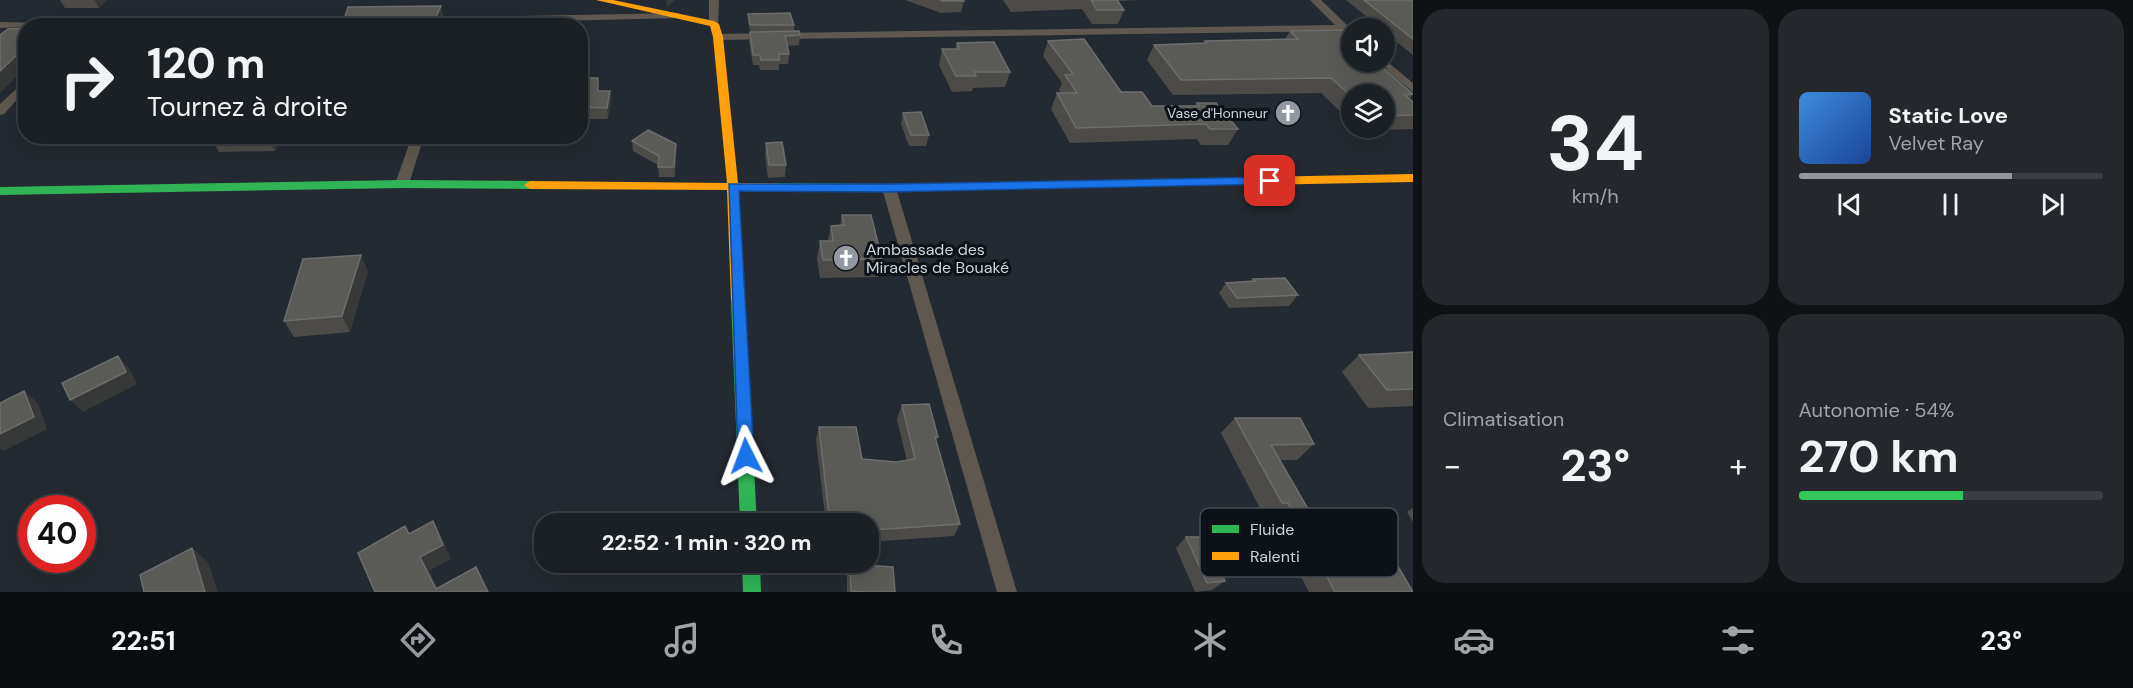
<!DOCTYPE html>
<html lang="fr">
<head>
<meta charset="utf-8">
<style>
	:root { --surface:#1b2025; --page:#24282d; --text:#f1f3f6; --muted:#a0a3a7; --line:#393e42; --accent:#9198a0 }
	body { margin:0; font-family:"DM Sans",sans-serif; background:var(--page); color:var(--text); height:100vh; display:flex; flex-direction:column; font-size:22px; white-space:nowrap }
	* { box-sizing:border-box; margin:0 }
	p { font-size:20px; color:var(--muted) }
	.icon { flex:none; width:33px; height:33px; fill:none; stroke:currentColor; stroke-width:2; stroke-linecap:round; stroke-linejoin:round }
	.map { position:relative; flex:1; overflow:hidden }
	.side { display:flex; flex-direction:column; gap:9px; padding:9px; background:#0f1214; width:720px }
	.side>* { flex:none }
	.top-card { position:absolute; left:18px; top:18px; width:570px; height:126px; border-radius:24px; box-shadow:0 6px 24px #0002,0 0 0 2px var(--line); background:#1b2025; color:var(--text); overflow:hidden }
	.tools { position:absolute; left:1341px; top:18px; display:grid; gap:12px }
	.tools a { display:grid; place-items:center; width:54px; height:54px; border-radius:50%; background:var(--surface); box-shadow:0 6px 24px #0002,0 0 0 2px var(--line); font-size:30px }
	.speed { position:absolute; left:18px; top:495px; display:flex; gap:12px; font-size:30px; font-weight:700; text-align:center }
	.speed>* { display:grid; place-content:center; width:78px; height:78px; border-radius:50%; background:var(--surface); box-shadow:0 6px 24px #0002,0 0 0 2px var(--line); line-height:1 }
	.speed .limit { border:9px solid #d22; background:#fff; color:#111 }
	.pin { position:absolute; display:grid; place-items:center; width:51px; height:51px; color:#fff; margin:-26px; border-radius:12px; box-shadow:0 3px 9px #0006 }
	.me { position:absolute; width:66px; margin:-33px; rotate:357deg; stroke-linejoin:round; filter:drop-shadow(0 0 4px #0008) }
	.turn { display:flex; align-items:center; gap:21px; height:126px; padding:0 30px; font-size:27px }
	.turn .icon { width:78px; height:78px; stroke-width:2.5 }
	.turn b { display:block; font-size:42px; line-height:51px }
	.big { font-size:45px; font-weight:700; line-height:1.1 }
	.side .widget { flex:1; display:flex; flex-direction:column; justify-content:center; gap:9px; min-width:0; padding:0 21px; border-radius:24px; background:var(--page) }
	.side .dial { align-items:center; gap:0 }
	.dial b { font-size:78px; line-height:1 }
	.song { display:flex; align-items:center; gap:18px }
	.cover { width:72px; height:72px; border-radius:9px; background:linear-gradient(135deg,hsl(210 70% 55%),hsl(220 70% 35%)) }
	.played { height:6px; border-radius:3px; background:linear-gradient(90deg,var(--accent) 70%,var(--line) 70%) }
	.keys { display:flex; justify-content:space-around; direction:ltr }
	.heat { display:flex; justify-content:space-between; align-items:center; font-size:33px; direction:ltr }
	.charge { height:9px; border-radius:4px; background:linear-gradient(90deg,#34c759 54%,var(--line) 0) }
	.side .tiles { flex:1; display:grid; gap:9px; grid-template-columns:repeat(2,1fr) }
	.trip { position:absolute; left:534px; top:513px; width:345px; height:60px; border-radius:24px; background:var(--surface); box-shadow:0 6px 24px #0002,0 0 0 2px var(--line); font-weight:700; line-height:60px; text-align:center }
	.dock { display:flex; height:96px; justify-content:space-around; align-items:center; background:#0b0d0f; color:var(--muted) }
	.dock .icon { width:42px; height:42px }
	.dock .selected { color:var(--accent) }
	.dock b { font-size:27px; color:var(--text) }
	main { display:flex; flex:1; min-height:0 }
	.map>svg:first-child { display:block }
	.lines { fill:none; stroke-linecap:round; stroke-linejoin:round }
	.street { fill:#5f5850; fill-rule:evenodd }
	.fast { fill:#30b455; fill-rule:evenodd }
	.slow { fill:#ff9f0a; fill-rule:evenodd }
	.wall { fill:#4d4b47 }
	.shaded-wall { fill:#373838 }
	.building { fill:#5a5a57; stroke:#6c6d6c; stroke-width:1.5 }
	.route { fill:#1a73e8; stroke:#114b97; stroke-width:1.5 }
	.labels { text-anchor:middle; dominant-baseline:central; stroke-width:6; stroke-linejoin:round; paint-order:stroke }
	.far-poi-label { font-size:14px; fill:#ccd4dc; stroke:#0d1218; text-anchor:end }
	.poi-label { font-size:16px; fill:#ccd4dc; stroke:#0d1218; text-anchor:start }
	.key { fill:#0d1218; stroke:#464c53; stroke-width:1.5 }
	.key-label { font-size:16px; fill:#ccd4dc }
</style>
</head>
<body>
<main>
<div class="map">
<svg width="1413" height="592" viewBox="0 0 1413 592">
	<rect width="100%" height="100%" fill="#242a31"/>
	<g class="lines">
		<path class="street" d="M709,0H719L718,26L709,24Z
			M1310,0H1321L1351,29V33L1341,31L718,40L713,37L718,34L1335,25Z
			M678,13L683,16L682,18L426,24L421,21L426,18Z
			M363,19L368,22L367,24L88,26L93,23Z
			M0,22L46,23L51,26L0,28Z
			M1384,59L1413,83V92L1377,62H1384Z
			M26,80V90L4,114L0,115V104Z
			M412,136H424L409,184L402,188L395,184Z
			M889,184L896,188L1017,592H997L882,188Z"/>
		<path class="fast" d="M1254,177L1258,178L1260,181L1258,184L889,192L779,191L773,187L779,183L889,184Z
			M402,180L530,181L536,185L530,189L402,188L0,195V187Z
			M738,295L745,300L757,524H740L731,300Z
			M742,562H760L761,592H743Z"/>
		<path class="slow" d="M596,0H613L714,21L719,24L723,37L738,183H779L785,187L779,191H739L745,300L743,304L738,305L731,300L727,190L530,189L524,185L530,181L727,183L713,37L710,26Z
			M1413,174V182L1254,185L1248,181L1254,177Z"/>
	</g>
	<path class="wall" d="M60,0H107L99,8H65Z
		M905,0H963L964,1L961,12L941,13Z
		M1003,0H1140L1117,1L1124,10L1118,24H1092L1082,9L1011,12Z
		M1346,0H1411L1413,1V55L1384,32V28H1381Z
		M748,14L794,25V31H750L748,20Z
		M1290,31L1389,66L1386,71L1413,94L1410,99L1413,102V129L1360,131L1356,128H1384V94H1352V123L1321,93L1173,95L1147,60L1154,45L1204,43L1205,41L1285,39Z
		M750,32L800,35L799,45L787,46L789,54L788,64H779V70H760L759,65H753L749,42Z
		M1048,41L1121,92L1152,106H1195L1197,103L1238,129L1228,145H1201L1197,139L1070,143L1051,109L1057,93H1061L1059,90L1062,83L1043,56Z
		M957,43L1010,72L1005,87L973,88L972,91L952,92L939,65L942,49H955Z
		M580,78L600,91H610L611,102L608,119H580Z
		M903,113L929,135L926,146H909L901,124Z
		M135,136H165L160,144L141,145Z
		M210,136H284L275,151L219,152Z
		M632,141L676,154L675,177H659L658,165L633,151Z
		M766,143L786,165L785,177L768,178L765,155Z
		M842,215L882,259L878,277L820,278L817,259L820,241H828L831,226H840Z
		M368,271L350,332L294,337L284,321Z
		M1253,279L1298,295L1289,306L1229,308L1219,293L1226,283L1251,281Z
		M1413,352V406L1368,408L1342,372L1359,355Z
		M902,405L938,437L936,441L960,524L954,536L868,542V524H826L816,440L819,427L862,459L896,462L907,461L897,419Z
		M1235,418L1314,444L1297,460H1280L1322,533L1413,592H1309L1271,518H1265L1221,433Z
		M1413,508V522L1407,512Z
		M1186,537L1225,581L1212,590L1195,592L1176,548Z
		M850,564L895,592H847V574Z"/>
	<path class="shaded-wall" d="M94,0H107L99,8Z
		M666,0H675L667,7Z
		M441,6L446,26H432Z
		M26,46V67L0,93V71Z
		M610,91L611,102L608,119L607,108Z
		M155,136H165L160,144Z
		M268,136H284L275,151Z
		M676,144V154L675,177L674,167Z
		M361,255L368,271L350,332L342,316Z
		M118,356L129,368L137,384L83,412L70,400Z
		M24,391L38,403L47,429L3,451L0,448V434Z
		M433,521L441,536L451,559L429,571L440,592H438L420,557Z
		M192,548L208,562L218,592H205Z"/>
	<path class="building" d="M940,0H963L964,1H943Z
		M1091,0H1117L1124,10H1097Z
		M1364,0H1411L1413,1V39Z
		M441,6L432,26H286L287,23H343L348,7Z
		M790,13L794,25H750L748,14Z
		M26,28V46L0,71V35L8,29Z
		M1345,30L1352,36V62H1384L1389,66L1383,68L1413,94L1405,95L1413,102V115L1384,116V94H1352V97L1331,78L1181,80L1154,45L1207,43L1205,41L1298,39L1290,31Z
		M799,31L800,35L785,36L789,54H779V60H761L760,55H753L750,32Z
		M1084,39L1121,92H1142L1152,106H1199L1197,103H1216L1238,129H1210L1206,124L1076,128L1057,93H1077L1065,75L1073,74L1048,41Z
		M994,42L1010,72H974L976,76H956L942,49H959L957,43Z
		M580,78H598V91H610L607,108L580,107Z
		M921,112L929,135H911L903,113Z
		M648,130L676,144L674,167H658L659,156L632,141Z
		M782,142L786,165H769L766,143Z
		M842,215H871L882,259L823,260L820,241H833L831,226L844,225Z
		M361,255L342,316L284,321L303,259Z
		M1285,278L1298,295L1237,298L1226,283L1255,281L1253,279Z
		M1413,352V389L1387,390L1359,355Z
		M118,356L126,372L70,400L62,383Z
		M24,391L34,417L0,434V403Z
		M929,404L938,437H935L960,524L872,530L871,527H868V524H830L819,427H856L862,459L896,462L915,459L902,405Z
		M1235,418H1300L1314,444L1271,445L1322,533L1379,534L1413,592H1335L1288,503H1282Z
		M433,521L443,545L420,557L436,589L476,567L488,592H375L358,553L405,526L409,534Z
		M1186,537H1205L1225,581L1207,583Z
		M192,548L205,592H144L140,575Z
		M850,564L893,567L895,592H864L851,591Z"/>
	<path class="route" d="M1270,177L1276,181L1274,184L889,192L739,191L754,456L751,461H740L738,456L729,184H889Z"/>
	<defs>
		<g id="church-disc" transform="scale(1.35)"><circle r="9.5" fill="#9198a0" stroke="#0d1218"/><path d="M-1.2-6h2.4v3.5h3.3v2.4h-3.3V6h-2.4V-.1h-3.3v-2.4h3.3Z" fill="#fff"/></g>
	</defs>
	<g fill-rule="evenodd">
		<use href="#church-disc" x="1288" y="113"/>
		<use href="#church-disc" x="846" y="258"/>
	</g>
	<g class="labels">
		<g class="far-poi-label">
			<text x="1268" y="113">Vase d'Honneur</text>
		</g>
		<g class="poi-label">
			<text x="866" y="249">Ambassade des<tspan x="866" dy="18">Miracles de Bouaké</tspan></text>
		</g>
	</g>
	<rect x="1200" y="508" width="198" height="69" rx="9" class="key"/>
	<rect x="1212" y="525" width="27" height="8" fill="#30b455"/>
	<rect x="1212" y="552" width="27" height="8" fill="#ff9f0a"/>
	<g class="key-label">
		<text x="1250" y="535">Fluide</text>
		<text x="1250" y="562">Ralenti</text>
	</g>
</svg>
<div class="tools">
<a><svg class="icon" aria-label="sound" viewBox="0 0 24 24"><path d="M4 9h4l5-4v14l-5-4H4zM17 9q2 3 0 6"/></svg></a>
<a><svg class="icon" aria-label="layers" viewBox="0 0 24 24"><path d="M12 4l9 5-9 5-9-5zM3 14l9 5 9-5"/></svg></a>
</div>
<div class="speed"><div class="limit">40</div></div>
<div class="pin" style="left:1270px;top:181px;background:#d93025"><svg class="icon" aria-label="arrive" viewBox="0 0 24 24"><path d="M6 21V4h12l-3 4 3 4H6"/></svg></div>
<svg class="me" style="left:746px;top:456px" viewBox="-20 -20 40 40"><path d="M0-17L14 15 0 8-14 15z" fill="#1a73e8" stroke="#fff" stroke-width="4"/></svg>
<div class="trip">22:52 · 1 min · 320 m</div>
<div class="top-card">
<div class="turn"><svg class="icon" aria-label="right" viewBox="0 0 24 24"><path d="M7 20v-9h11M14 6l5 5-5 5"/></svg><div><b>120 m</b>Tournez à droite</div></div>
</div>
</div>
<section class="side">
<div class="tiles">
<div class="widget dial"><b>34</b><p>km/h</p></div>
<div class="widget">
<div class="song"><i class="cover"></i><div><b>Static Love</b><p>Velvet Ray</p></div></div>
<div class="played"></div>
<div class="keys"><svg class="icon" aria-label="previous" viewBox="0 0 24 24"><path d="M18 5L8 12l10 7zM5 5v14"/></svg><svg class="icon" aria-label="pause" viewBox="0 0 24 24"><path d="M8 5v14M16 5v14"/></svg><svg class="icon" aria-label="next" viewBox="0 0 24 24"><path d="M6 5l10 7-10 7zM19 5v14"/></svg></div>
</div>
<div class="widget"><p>Climatisation</p>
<div class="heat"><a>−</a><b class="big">23°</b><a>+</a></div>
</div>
<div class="widget"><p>Autonomie · 54%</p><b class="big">270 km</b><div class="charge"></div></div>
</div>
</section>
</main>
<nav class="dock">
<b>22:51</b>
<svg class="icon selected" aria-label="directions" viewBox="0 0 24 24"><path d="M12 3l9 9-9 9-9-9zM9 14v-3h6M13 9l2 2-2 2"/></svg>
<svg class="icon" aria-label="music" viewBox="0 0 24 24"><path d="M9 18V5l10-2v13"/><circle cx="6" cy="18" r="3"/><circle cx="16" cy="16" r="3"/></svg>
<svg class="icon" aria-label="phone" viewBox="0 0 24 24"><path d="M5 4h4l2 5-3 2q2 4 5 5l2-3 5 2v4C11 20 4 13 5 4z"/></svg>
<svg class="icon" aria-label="climate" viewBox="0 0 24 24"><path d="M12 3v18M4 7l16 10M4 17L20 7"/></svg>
<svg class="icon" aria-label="car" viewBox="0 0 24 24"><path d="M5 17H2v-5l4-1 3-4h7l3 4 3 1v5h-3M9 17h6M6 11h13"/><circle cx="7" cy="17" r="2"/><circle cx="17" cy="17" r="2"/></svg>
<svg class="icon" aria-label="filters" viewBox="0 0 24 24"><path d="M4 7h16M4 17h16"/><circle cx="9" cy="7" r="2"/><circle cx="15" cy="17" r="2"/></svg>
<b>23°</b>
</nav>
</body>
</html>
